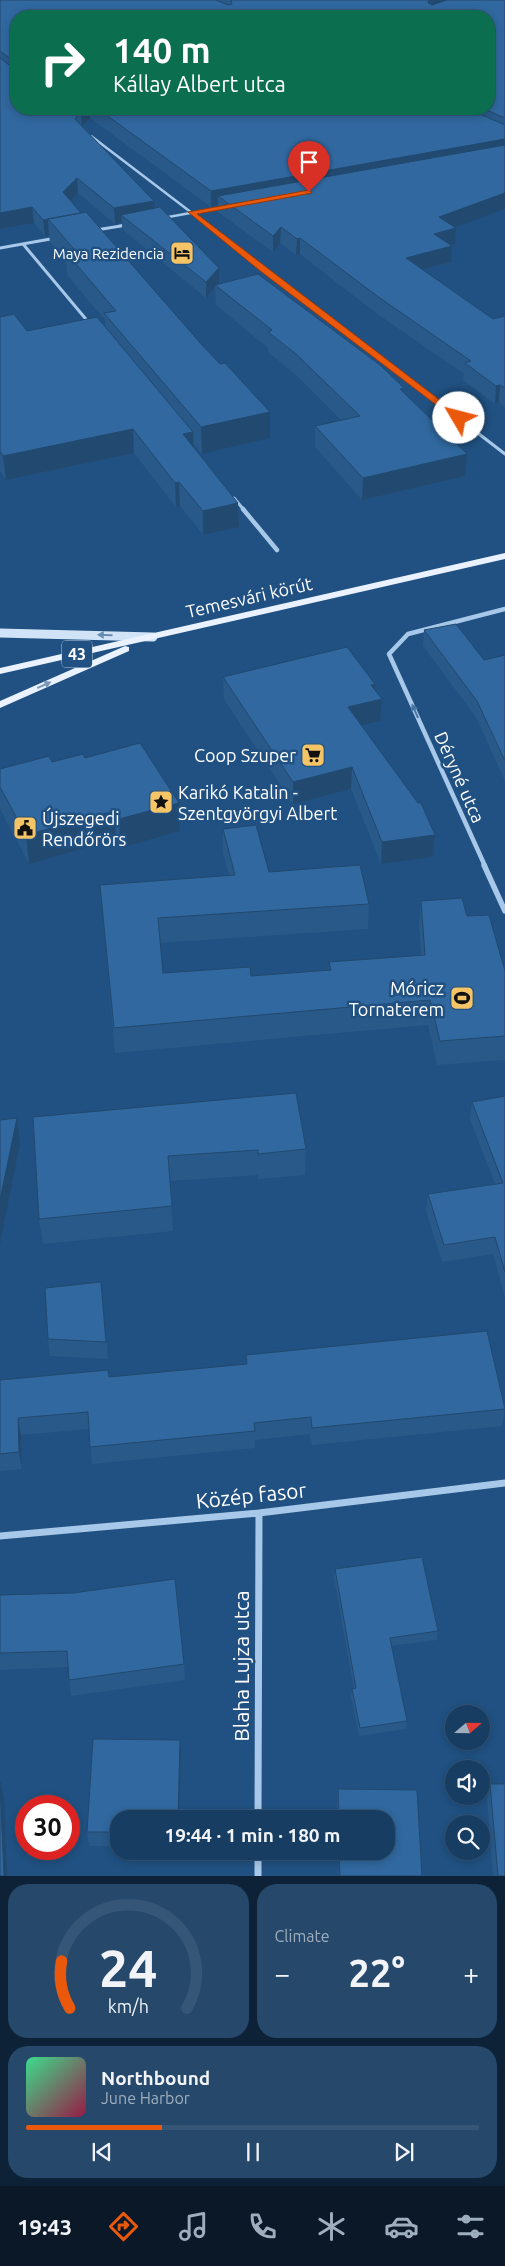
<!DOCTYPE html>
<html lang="en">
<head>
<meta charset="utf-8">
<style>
	:root { --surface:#183d62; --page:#25486b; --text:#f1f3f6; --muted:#9faebe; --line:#365677; --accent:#ea580c }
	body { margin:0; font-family:Ubuntu,sans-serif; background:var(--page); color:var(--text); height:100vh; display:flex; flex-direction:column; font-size:19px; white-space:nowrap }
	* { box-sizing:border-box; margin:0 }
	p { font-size:16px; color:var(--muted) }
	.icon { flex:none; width:28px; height:28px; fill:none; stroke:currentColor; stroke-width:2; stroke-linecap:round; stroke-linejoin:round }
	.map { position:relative; height:1876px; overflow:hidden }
	.panel { display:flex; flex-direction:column; gap:8px; padding:8px; background:#0d2236; flex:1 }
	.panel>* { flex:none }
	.guide { position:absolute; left:10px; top:10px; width:485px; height:105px; border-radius:20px; box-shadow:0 2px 8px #0003,0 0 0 1px var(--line); background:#0b6e4f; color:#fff; overflow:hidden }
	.needle { width:32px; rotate:70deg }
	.buttons { position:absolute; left:445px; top:1705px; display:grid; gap:10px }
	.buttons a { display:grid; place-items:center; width:45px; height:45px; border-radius:50%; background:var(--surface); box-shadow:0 2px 8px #0003,0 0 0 1px var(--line); font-size:25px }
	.speed { position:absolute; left:15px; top:1795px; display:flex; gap:10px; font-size:25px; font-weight:700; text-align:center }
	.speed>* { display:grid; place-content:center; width:65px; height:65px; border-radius:50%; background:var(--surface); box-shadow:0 2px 8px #0003,0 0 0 1px var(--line); line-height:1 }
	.speed .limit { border:8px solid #d22; background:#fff; color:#111 }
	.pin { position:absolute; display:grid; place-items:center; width:42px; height:42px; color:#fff; margin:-51px -21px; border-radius:50% 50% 50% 0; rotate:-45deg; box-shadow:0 0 5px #0007 }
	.pin .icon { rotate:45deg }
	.me { position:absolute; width:55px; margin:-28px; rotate:307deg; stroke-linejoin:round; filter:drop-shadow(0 0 4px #0008) }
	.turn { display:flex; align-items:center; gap:18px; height:105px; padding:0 20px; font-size:22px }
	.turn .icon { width:65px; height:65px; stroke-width:2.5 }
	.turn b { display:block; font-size:35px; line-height:42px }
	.big { font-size:38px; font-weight:700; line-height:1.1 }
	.panel .card { flex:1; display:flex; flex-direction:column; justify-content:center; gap:8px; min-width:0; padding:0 18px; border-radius:20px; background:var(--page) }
	.panel .dial { align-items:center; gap:0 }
	.dial svg { height:130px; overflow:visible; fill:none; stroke:var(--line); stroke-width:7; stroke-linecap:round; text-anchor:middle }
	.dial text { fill:var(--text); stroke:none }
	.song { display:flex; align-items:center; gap:15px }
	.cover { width:60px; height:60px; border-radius:8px; background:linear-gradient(135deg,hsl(150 70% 55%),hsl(340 70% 35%)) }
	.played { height:5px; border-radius:2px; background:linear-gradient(90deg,var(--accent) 30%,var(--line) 30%) }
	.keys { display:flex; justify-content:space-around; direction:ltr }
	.heat { display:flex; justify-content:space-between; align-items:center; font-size:28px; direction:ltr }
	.panel .tiles { flex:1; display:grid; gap:8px; grid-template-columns:1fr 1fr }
	.card:last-child { grid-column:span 2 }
	.trip { position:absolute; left:110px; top:1810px; width:285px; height:50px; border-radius:20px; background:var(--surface); box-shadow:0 2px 8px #0003,0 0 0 1px var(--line); font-weight:700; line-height:50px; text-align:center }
	.dock { display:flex; height:80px; justify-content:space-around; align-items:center; background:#0a1827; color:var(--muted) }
	.dock .icon { width:35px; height:35px }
	.dock .selected { color:var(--accent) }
	.dock b { font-size:22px; color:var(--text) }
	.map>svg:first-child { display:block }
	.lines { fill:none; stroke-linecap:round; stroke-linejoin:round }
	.street-far4 { stroke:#a7c8e8; stroke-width:2.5 }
	.street-far3 { stroke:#a7c8e8; stroke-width:3 }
	.street-far2 { stroke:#a7c8e8; stroke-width:4.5 }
	.street-far1 { stroke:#a7c8e8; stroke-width:5.5 }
	.street { stroke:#a7c8e8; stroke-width:7 }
	.secondary { stroke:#d1e4f7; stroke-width:9 }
	.primary { fill:#e9f2fe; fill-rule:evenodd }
	.wall { fill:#295989; fill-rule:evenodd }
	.shaded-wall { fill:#22496f }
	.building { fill:#30689f; stroke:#22496f }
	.oneway { fill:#678cb1 }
	.oneway2 { fill:#7a99ba }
	.oneway3 { fill:#4875a1 }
	.route { fill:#ea580c; stroke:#983908 }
	.labels { text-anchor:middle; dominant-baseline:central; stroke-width:5; stroke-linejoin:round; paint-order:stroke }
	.far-poi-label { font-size:15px; fill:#fff; stroke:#205182; text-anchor:end }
	.shield { fill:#205182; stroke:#bccbda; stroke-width:1 }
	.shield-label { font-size:16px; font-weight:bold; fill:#fff }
	.street-label { font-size:18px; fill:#fff; stroke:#205182 }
	.poi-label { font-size:18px; fill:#fff; stroke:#205182; text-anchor:end }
	.near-street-label { font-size:21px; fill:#fff; stroke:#205182 }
</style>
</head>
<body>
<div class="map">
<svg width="505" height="1876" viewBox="0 0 505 1876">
	<rect width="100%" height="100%" fill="#205182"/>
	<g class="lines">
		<path class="street-far4" d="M91,136L209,226
			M163,218L223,207
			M119,226L127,225"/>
		<path class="street-far3" d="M207,225L505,454
			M96,230L127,225
			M23,244L90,324
			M0,248L56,238
			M234,498L244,510"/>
		<path class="street-far2" d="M243,509L277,550
			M485,866L389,654L408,634L505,609"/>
		<path class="street-far1" d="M484,865L505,911"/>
		<path class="street" d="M0,1536L259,1513L505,1483
			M258,1819L259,1513
			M258,1851V1876"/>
		<path class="secondary" d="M0,633L153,637"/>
		<path class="primary" d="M505,553V559L0,674V668Z
			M125,646L129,647V651L0,708V701Z"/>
	</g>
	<path class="wall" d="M0,0H505V209L455,227V244L452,245L451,262L422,270L493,319L505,316V407L499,402L495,404L463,380L464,374L376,313L300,254L296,255L280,243L273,252L218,212V205L211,207L90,118L83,127L155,208L219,268V284H218L404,392L465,476L362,500L315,447V426L341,420L296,375L268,352V348L216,305L215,287L206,298L122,229V222L115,224L78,193L71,201L81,213L220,364L270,412V438L202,454L194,444V447L238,503L239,527L203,535L180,506L176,507L134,453L6,480L0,471V317L27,331L105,327V320L67,275L66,262L50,242L49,236H45L34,223L0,229ZM16,16H489V109H16Z
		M424,630L484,660L505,655V781L476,717L423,646Z
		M223,677L375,684V690L380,721L361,726L435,835L433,857L381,864L351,789L293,804L224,699Z
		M85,758L179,803L180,831L121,848L116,839L29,864L0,809V769Z
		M223,829L269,872L369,904L368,929L160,943L163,973L251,976L329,970V962L421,955L419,925L421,901L467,916L505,971V1060L437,1065L428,1025L115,1053L100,885L229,875L223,853Z
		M505,1096V1297L493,1254L442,1262L426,1211L428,1194L495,1184L470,1119L472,1102Z
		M33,1117L306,1149L305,1175L258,1179V1175L170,1181L173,1231L43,1244L39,1219Z
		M101,1282L108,1359L50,1356L48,1339Z
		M246,1355L505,1409L502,1426L312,1445L310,1434L255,1440V1448L92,1464L89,1429L21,1435L22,1469L0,1471V1380L109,1377L246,1365Z
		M335,1569L438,1631L437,1640L391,1646L407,1721L406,1729L359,1736L351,1697L352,1689H354L334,1578Z
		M0,1595L184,1664L185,1680L71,1696L68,1667L0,1670Z
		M181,1755L179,1819H119V1846H89L87,1832Z
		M490,1784L505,1876H493L487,1799Z
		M338,1789L417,1790L422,1876H339L338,1851H386V1819H337V1803Z"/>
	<path class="shaded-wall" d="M429,0H467L428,16V3Z
		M84,109H90V118L82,127L81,112Z
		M505,139V154L218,196V205L211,207V191Z
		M77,178L78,193L64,208L63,192Z
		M505,193V209L445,231L456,228L455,244L433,250L434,234L439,217Z
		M154,201L155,217L121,215L122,222L115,224L114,208Z
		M32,207L34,223L0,229V213Z
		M48,219L49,236H45L43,220Z
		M281,227L280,243L273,252V236Z
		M300,238V254L296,255L297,239Z
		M452,246L451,262L405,274L406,258Z
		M219,268V284L217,286L215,285V287L206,298V282Z
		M500,385L499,402L495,404L496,386Z
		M270,412V438L202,454L201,427Z
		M133,429L134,453L6,480L3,456Z
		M193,432L194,455L183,434Z
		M467,454L465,476L362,500L363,478Z
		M179,482L180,506L176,507L175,483Z
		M238,503L239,527L203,535V511Z
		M375,684L374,701L382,699L380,721L347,729L348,707L371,685Z
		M352,767L351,789L293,804V782Z
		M179,803L180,831L121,848L119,819Z
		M114,811L116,839L29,864L26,835Z
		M435,835L433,857L381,864L382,842Z
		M17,1118L20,1143L0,1244V1200Z
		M18,1418L21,1435L22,1469L19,1452Z
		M180,1740L181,1755L179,1819H178Z
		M0,1782L4,1798L7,1876H4Z"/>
	<path class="building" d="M0,0H216L228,5L232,4L231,0H429L428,3L432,5L447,0H505V118L484,109H489V16H16V63L0,51Z
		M0,58L13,68H16V109H67L77,116L75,119L154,201L114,208L77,178L63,192L81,213L48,219H49L43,220L32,207L0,213Z
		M77,109H84L81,112Z
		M98,109H468L505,125V139L211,191Z
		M505,145V193L439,217L456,228L434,234L452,246L406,258L493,319L505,316V388L500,385L496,386L465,363L471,361L377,296L300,238L297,239L281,227L273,236L218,196Z
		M160,207L219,268L206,282L121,215Z
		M86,212L202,345L220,364L225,363L270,412L201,427L104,313L116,311L65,251L74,249L48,219Z
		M258,274L380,365L404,388L400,389L467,454L363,478L315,426L360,416L296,354L268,332L272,330L215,285Z
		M14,314L27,331L97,317L193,432L183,434L238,503L203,511L179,482L175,483L133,429L3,456L0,451V317Z
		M456,624L484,660L505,655V761L477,701L424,630Z
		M347,647L375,684L371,685L382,699L348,707L418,803H421L435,835L382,842L352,767L293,782L223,677Z
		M140,743L179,803L119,819L114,811L26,835L0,787V769L49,756L52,762L83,754L85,758Z
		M256,825L269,872L360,865L369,904L158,918L163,973L250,967L251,976L331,970L329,962L425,955L421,901L462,898L467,916L489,915L505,971V1036L440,1041L430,1000L114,1028L100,885L235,875L223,829Z
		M296,1093L306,1149L258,1154V1150L168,1156L172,1206L39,1219L33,1117Z
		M505,1096V1272L495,1237L444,1245L428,1194L503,1183L472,1102Z
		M17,1118L0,1200V1120Z
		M101,1282L106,1342L48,1339L45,1288Z
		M487,1331L505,1409L312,1428L311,1417L254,1423L255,1431L90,1447L88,1412L18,1418L19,1452L0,1454V1380L108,1370L109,1377L247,1364L246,1355Z
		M422,1557L438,1631L390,1638L407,1721L360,1728L352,1689L356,1688L335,1569Z
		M175,1579L184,1664L69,1680L67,1651L0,1653V1595L73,1593Z
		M93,1739L180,1740L178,1819H119V1832H87Z
		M0,1782L4,1876H0Z
		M490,1784H505V1876H498Z
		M338,1789L417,1790L422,1876H340L339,1851H386V1819H339Z"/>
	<defs><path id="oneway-solid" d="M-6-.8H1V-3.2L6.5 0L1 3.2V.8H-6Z" transform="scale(1.25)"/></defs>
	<use class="oneway" href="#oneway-solid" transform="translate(105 635) rotate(-179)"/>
	<use class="oneway2" href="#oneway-solid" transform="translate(44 685) rotate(-24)"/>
	<use class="oneway3" href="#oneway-solid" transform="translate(415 711) rotate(-114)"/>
	<path class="route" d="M309,190L312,193L197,214L462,417V420H456L259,270L188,212Z"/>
	<defs>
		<g id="hotel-square" transform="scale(1.25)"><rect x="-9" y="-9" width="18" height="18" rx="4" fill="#f5c467" stroke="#205182"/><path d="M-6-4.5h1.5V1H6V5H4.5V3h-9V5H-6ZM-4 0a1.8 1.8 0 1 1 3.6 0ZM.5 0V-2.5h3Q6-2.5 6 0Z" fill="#111"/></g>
		<g id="supermarket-square" transform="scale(1.25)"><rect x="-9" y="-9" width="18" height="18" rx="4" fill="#f5c467" stroke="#205182"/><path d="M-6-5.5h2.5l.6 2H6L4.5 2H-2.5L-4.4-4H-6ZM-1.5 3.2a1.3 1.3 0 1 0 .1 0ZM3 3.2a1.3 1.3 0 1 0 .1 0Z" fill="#111"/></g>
		<g id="sight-square" transform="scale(1.25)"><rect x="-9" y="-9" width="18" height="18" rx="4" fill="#f5c467" stroke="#205182"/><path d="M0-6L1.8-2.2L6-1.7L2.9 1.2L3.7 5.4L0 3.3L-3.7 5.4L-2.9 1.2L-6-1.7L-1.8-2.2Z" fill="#111"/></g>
		<g id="civic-square" transform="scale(1.25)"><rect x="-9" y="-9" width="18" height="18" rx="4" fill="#f5c467" stroke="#205182"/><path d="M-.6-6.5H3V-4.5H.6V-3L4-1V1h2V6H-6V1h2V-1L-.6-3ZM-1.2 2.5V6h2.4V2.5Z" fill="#111"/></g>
		<g id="stadium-square" transform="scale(1.25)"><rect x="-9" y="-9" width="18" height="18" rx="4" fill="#f5c467" stroke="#205182"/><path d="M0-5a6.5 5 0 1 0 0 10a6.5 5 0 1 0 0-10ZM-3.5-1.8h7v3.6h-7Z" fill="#111"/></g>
	</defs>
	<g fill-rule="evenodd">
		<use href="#hotel-square" x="182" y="253"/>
		<use href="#supermarket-square" x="313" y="755"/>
		<use href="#sight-square" x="161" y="802"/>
		<use href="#civic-square" x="25" y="828"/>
		<use href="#stadium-square" x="462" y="998"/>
	</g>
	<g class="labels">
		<g class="far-poi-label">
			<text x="164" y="253">Maya Rezidencia</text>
		</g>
		<rect class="shield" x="62" y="640.5" width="30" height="27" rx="4"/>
		<g class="shield-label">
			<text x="77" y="654">43</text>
		</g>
		<g class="street-label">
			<text transform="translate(249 597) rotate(-13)">Temesvári körút</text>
			<text transform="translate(460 777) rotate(66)">Déryné utca</text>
		</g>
		<g class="poi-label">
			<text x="296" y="755">Coop Szuper</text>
			<text x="178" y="792" text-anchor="start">Karikó Katalin -<tspan x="178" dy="21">Szentgyörgyi Albert</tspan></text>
			<text x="42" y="818" text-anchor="start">Újszegedi<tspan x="42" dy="21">Rendőrörs</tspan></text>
			<text x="444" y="988">Móricz<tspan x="444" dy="21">Tornaterem</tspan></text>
		</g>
		<g class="near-street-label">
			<text transform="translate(251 1495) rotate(-6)">Közép fasor</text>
			<text transform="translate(241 1666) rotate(-90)">Blaha Lujza utca</text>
		</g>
	</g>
</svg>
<div class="buttons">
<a><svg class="needle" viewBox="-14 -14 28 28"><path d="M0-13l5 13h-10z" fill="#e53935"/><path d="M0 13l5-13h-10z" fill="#9faebe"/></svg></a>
<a><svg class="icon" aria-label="sound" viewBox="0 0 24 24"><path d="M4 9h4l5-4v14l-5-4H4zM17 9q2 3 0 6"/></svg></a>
<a><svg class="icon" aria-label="search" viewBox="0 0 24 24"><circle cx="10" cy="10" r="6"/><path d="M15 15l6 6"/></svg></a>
</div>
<div class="speed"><div class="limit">30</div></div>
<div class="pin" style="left:309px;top:192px;background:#d93025"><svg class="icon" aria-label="arrive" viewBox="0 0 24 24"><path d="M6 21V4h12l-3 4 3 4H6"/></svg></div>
<svg class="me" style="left:459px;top:418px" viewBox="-20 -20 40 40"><circle r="19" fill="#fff"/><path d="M0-13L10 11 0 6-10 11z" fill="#ea580c"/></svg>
<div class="trip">19:44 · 1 min · 180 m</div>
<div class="guide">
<div class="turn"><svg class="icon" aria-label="right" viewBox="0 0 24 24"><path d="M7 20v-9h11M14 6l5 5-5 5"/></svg><div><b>140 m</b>Kállay Albert utca</div></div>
</div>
</div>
<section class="panel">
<div class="tiles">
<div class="card dial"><svg viewBox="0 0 100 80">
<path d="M14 69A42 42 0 1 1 86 69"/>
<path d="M14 69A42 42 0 0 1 9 40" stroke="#ea580c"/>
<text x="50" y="56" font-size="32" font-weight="700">24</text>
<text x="50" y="72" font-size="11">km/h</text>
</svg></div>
<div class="card"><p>Climate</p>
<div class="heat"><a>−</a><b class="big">22°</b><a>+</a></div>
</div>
<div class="card">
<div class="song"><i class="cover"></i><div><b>Northbound</b><p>June Harbor</p></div></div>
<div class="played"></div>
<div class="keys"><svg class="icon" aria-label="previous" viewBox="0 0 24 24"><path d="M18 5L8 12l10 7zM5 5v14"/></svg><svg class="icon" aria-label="pause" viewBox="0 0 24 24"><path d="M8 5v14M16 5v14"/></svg><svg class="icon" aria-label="next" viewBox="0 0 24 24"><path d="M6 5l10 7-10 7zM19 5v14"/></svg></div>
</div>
</div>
</section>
<nav class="dock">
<b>19:43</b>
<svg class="icon selected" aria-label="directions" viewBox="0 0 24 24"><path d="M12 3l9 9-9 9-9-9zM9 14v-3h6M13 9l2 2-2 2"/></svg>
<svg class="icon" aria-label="music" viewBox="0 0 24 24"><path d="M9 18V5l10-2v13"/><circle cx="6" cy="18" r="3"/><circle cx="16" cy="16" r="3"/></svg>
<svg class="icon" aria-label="phone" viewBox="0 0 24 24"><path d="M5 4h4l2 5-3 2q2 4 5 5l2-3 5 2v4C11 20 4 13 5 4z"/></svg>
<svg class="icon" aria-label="climate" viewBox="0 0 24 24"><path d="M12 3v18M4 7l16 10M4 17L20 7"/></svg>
<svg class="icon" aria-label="car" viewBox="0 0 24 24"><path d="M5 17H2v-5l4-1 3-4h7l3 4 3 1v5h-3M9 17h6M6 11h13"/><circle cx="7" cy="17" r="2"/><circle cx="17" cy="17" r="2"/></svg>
<svg class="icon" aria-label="filters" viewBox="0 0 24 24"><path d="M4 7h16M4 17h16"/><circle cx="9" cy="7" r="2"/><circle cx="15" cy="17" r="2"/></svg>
</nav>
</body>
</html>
